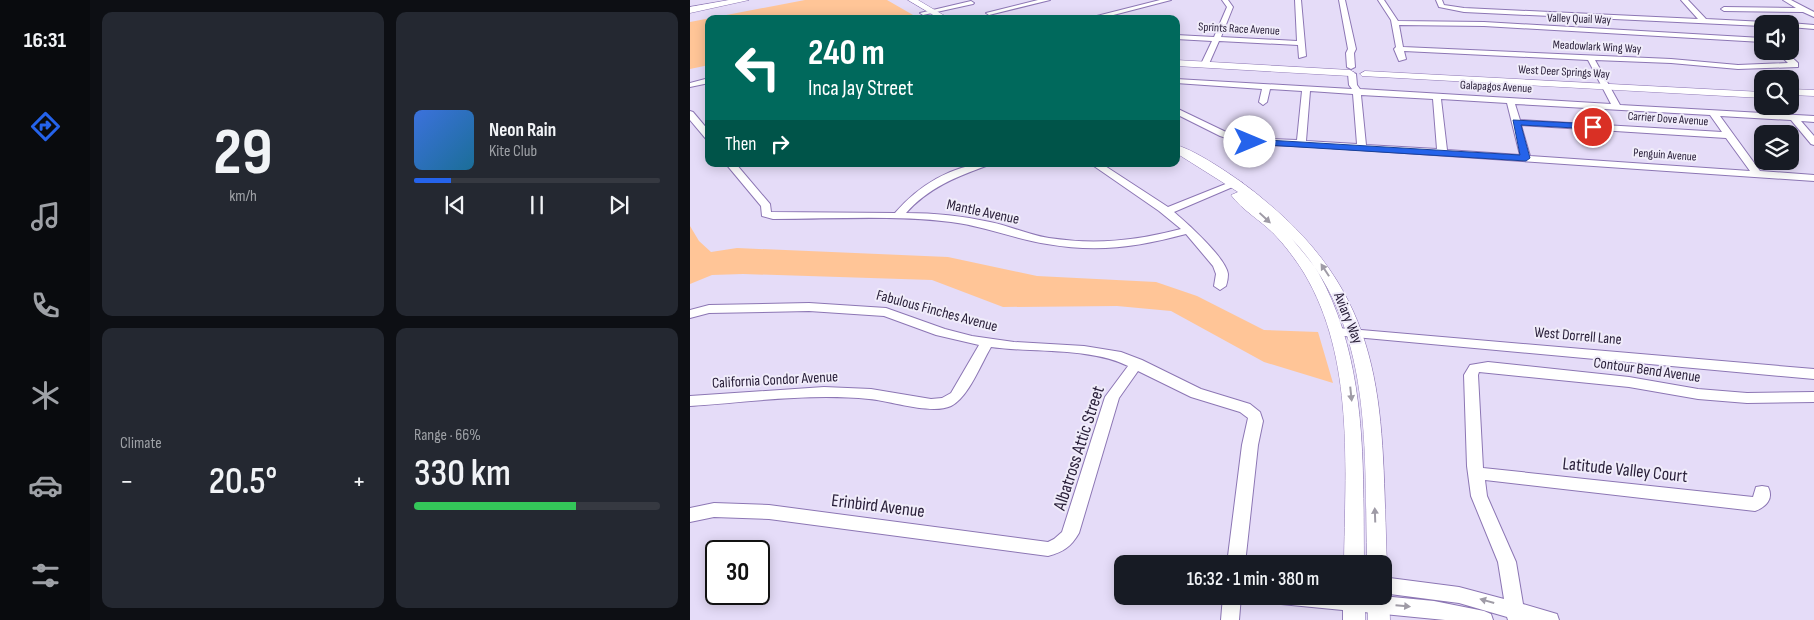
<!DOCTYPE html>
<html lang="en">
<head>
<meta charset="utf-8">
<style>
	:root { --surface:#171b24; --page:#242831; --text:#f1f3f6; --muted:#9ea1a6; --line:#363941; --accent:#2563eb }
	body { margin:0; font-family:"Sofia Sans Condensed",sans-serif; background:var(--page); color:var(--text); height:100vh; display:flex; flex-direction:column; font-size:19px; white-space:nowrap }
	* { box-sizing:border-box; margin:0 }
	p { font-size:16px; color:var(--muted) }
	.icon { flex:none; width:28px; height:28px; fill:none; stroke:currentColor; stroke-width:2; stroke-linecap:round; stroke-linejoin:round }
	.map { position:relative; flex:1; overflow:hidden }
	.sheet { display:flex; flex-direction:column; gap:12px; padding:12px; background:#0d0f14; width:600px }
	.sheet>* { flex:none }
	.hud { position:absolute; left:15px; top:15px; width:475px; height:152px; border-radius:10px; box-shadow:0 2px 12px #0003; background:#00695c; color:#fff; overflow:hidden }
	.tools { position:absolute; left:1064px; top:15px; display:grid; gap:10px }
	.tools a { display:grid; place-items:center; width:45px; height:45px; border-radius:10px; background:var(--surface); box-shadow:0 2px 12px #0003; font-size:25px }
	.speed { position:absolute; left:15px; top:540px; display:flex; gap:10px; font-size:25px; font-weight:700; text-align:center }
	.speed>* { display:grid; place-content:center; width:65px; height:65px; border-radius:50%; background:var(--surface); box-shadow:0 2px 12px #0003; line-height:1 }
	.speed .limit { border:2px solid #111; border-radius:8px; background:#fff; color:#111 }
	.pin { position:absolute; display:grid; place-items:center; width:42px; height:42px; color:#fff; margin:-21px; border:2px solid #fff; border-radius:50%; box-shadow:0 1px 5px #0007 }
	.me { position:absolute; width:55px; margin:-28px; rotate:90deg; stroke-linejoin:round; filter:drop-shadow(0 0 4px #0008) }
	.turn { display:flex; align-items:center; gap:18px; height:105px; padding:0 20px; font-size:22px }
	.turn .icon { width:65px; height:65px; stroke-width:2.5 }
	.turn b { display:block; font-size:35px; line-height:42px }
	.then { display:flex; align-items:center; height:48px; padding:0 20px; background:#0003; gap:10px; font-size:19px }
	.big { font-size:38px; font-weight:600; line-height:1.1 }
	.sheet .tile { flex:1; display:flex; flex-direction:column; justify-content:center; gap:8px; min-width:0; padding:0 18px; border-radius:10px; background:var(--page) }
	.sheet .dial { align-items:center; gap:0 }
	.dial b { font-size:65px; line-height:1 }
	.song { display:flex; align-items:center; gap:15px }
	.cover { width:60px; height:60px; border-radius:8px; background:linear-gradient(135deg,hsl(220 70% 55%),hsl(200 70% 35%)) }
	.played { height:5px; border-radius:2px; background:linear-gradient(90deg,var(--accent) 15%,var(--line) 15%) }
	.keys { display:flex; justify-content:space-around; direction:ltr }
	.heat { display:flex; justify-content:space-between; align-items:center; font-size:28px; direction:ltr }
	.charge { height:8px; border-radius:4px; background:linear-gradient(90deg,#34c759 66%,var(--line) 0) }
	.sheet .tiles { flex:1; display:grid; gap:12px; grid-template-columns:repeat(2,1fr) }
	.trip { position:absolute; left:424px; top:555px; width:278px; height:50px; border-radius:10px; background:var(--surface); box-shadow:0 2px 12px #0003; font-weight:600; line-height:50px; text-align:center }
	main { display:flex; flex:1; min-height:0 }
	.tab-bar { display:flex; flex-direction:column; width:90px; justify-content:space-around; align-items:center; background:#090b0e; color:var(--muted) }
	.tab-bar .icon { width:35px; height:35px }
	.tab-bar .active { color:var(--accent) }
	.tab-bar b { font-size:22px; color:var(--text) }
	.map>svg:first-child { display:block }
	.green { fill:#ffc597 }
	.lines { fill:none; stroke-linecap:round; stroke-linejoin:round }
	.minor-casing { stroke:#8c76b4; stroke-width:2 }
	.major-casing { stroke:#8c76b4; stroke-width:1 }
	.highway-casing { stroke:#8c76b4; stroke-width:1 }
	.minor { fill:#fff; fill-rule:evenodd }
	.major { fill:#fff; fill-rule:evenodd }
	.highway { fill:#fff; fill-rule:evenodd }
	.oneway { fill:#9f9ba6 }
	.route { fill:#2563eb; stroke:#184099 }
	.labels { text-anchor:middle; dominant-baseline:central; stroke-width:4; stroke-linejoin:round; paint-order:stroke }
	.far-street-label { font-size:12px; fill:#2a203a; stroke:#f0ecfa }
	.street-label { font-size:15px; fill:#2a203a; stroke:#f0ecfa }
	.near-street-label { font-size:18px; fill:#2a203a; stroke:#f0ecfa }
</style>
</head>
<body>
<main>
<nav class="tab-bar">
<b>16:31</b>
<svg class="icon active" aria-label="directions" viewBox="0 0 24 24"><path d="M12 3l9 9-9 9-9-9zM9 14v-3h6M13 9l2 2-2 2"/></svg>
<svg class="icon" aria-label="music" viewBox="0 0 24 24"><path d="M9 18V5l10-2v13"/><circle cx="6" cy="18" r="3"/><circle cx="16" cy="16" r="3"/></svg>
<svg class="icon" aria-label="phone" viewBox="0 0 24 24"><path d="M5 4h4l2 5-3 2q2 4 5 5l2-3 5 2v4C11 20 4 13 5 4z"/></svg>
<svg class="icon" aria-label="climate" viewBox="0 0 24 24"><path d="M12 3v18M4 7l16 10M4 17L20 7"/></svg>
<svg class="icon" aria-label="car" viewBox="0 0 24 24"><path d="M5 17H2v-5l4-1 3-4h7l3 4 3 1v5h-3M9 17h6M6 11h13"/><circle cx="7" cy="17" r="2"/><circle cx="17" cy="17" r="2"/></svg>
<svg class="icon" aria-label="filters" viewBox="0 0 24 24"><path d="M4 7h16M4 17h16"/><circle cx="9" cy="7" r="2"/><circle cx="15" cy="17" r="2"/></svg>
</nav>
<section class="sheet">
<div class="tiles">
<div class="tile dial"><b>29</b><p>km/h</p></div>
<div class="tile">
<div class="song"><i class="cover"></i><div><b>Neon Rain</b><p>Kite Club</p></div></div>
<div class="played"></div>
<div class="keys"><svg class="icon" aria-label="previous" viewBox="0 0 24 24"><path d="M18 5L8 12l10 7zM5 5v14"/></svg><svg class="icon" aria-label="pause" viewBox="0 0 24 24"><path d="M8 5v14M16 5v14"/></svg><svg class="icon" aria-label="next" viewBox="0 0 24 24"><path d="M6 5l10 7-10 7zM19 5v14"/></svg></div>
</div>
<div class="tile"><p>Climate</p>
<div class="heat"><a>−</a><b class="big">20.5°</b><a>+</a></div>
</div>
<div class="tile"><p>Range · 66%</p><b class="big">330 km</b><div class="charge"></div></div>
</div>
</section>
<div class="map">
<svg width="1124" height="620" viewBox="0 0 1124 620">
	<rect width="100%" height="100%" fill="#e5dcf8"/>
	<path class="green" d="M115,0H197L230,19H19V65L0,69V22Z
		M0,226L9,241L21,252L47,248L258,257L347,276L466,282L507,296L574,330L628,332L643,383L574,362L481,311L427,306L313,307L242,280L53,274L22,275L0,284Z"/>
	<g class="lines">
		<g class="minor-casing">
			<path id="minor" d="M348,0H360L299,15L296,13Z
				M470,0H481L408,19H395Z
				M532,0H538L543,7L531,37L607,41L605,0H611L616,56L609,58L608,45L529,41L518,66H512L511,64L522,41L486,39V35L524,37L537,7Z
				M649,0H655L666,49L664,53L665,67L661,69L657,67L656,53L658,49Z
				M688,0H694L708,21L794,22L1072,38V42L794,26L709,25L713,47L981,59L1048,65L1098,63L1086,51H1095L1108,63V67L1048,69L981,63L905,60L930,105L1124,116V122L1111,121L1124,136V145L1121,144L1101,120L1030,116L1070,171L1124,175V181L626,147L555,144L530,136L486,114V108L536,132L556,138L607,140L612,91L580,89L577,102L573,105L569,102L572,89L486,83V79L662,89L659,85L658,74L662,72L666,74L667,85L670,89L921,104L898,60L714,51L716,59L709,61L704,49L706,47L701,20ZM620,91L663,94L667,144L616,141ZM671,95L743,99L747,149L676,145ZM751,99L817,103L830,155L757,150ZM825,104L1020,115L1032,132L830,120ZM831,125L1036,138L1060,171L840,156Z
				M746,0H752L754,5L774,8L1008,19L991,0H998L1016,19L1075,22L1078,24H1072V26L774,12L749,7Z
				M1093,0H1101L1124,12V17L1113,12L1034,11L1031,9L1034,7L1106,8Z
				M281,1L284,3L283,4L233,15L230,13Z
				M1100,23L1124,25V29L1100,27V24H1097Z
				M19,78V83L0,87V83Z
				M0,111L3,112L19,131V140L16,139L0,120Z
				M36,164H46L80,204L81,212L205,213C227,187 262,164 298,164L296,166C266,177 238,188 216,213C244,213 273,216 300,222C320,226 339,235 359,238C405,245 445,241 491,229L469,211L401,164H412L478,207L543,181L547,180L552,183L484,212C497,223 536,258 538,274C538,278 537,283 536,286L530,290L524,286L526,274L523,266L496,234C447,247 408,253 357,244C325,239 294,226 261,222C203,215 142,219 83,219L72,216L71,206Z
				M119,303L196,308L255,329L282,336L324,342L394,346L431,352L452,360L511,389L560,404L570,412L573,421L568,445L555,564H537L552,445L558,418L550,412L501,397L448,371L429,398L389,533C381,547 373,552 358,556L79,519L24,517L0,522V508L24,503L79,505L358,542L364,539L372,532L415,397L438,366C399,347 343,353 301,347C291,364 278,398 261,406C242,415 201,401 179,399C119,393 60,402 0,406V396L134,387L181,389L241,399L252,398L261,393L289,345L246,335L194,316L119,311L19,313L0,318V310L19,305Z
				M648,328L1124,369V379L643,335L642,332Z
				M798,362L939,377L1008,389L1057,393L1124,392V402L1057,403L1008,399L939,387L789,372L788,375L793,468L1063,497L1066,487L1072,486L1078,487C1084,499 1076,507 1065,511L795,480L797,496L826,562L833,604L867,614L869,620H818L817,617L769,603L692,593V577L769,587L814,599L808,562L781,496L777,466L774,375L780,365Z
				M533,596H551L549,620H531Z
				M582,596H692L744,601L794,611L801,614L803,620H755L591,604L585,602Z"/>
		</g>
		<g class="major-casing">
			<path id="major" d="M218,0H228L260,19H250Z
				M486,60L660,70L665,73L660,76L486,66Z
				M675,71L1072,92V98L672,76L670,74Z
				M1100,89L1124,90V96L1100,95Z
				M486,145C507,150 556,184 573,199C702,304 691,413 697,564L694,571H692V564H677C674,451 685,327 602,239C611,250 621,261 628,272C678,361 673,465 674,564H654C655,468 665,358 614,273C606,260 594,244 583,233C570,220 552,210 541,195L548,192L486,153Z
				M692,588L696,589L699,596L700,620H678L677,596H692Z
				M653,596H675V620H653Z"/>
		</g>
		<g class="highway-casing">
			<path id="highway" d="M39,0H59L0,13V7Z"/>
		</g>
		<use href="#minor" class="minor"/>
		<use href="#major" class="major"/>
		<use href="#highway" class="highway"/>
	</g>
	<defs><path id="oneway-solid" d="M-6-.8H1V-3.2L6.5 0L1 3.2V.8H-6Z" transform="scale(1.25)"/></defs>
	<g class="oneway">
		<use href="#oneway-solid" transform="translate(575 218) rotate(43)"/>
		<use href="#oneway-solid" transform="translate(635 270) rotate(-123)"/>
		<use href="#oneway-solid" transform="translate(661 394) rotate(84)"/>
		<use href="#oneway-solid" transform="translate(685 515) rotate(-92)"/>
		<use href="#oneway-solid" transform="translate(797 601) rotate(-164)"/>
		<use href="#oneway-solid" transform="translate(713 606) rotate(5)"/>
	</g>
	<path class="route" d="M823,120L903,124L907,127L903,129L831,125L840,158L836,161L560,144L556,142L560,139L830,155Z"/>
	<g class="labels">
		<g class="far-street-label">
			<text transform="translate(889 19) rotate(2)">Valley Quail Way</text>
			<text transform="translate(549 29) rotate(3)">Sprints Race Avenue</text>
			<text transform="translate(907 47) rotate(3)">Meadowlark Wing Way</text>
			<text transform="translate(874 72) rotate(3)">West Deer Springs Way</text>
			<text transform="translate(806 87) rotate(3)">Galapagos Avenue</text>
			<text transform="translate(978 119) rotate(4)">Carrier Dove Avenue</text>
			<text transform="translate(975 155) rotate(4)">Penguin Avenue</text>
		</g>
		<g class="street-label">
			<text transform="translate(293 212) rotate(12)">Mantle Avenue</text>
			<text transform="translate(247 311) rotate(15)">Fabulous Finches Avenue</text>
			<text transform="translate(658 318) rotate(68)">Aviary Way</text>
			<text transform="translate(888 336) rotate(5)">West Dorrell Lane</text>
			<text transform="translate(957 370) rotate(8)">Contour Bend Avenue</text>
			<text transform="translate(85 380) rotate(-3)">California Condor Avenue</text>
		</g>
		<g class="near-street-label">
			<text transform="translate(389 448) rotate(-72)">Albatross Attic Street</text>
			<text transform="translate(935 470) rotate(6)">Latitude Valley Court</text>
			<text transform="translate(188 506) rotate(7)">Erinbird Avenue</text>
		</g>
	</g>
</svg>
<div class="tools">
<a><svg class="icon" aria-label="sound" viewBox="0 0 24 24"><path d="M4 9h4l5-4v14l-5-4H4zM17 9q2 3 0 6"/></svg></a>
<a><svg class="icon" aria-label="search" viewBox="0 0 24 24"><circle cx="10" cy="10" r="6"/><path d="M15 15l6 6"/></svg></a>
<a><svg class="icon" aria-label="layers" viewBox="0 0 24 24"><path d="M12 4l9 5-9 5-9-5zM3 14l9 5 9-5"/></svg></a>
</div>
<div class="speed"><div class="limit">30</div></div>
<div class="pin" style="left:903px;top:127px;background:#d93025"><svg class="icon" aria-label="arrive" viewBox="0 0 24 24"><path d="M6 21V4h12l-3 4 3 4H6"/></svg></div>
<svg class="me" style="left:560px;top:142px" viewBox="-20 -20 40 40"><circle r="19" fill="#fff"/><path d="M0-13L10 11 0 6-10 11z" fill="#2563eb"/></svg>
<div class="trip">16:32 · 1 min · 380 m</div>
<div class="hud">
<div class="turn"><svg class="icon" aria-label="left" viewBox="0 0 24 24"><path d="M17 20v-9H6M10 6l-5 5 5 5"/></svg><div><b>240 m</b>Inca Jay Street</div></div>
<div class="then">Then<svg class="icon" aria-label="right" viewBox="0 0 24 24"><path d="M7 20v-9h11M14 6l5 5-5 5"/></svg></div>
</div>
</div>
</main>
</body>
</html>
